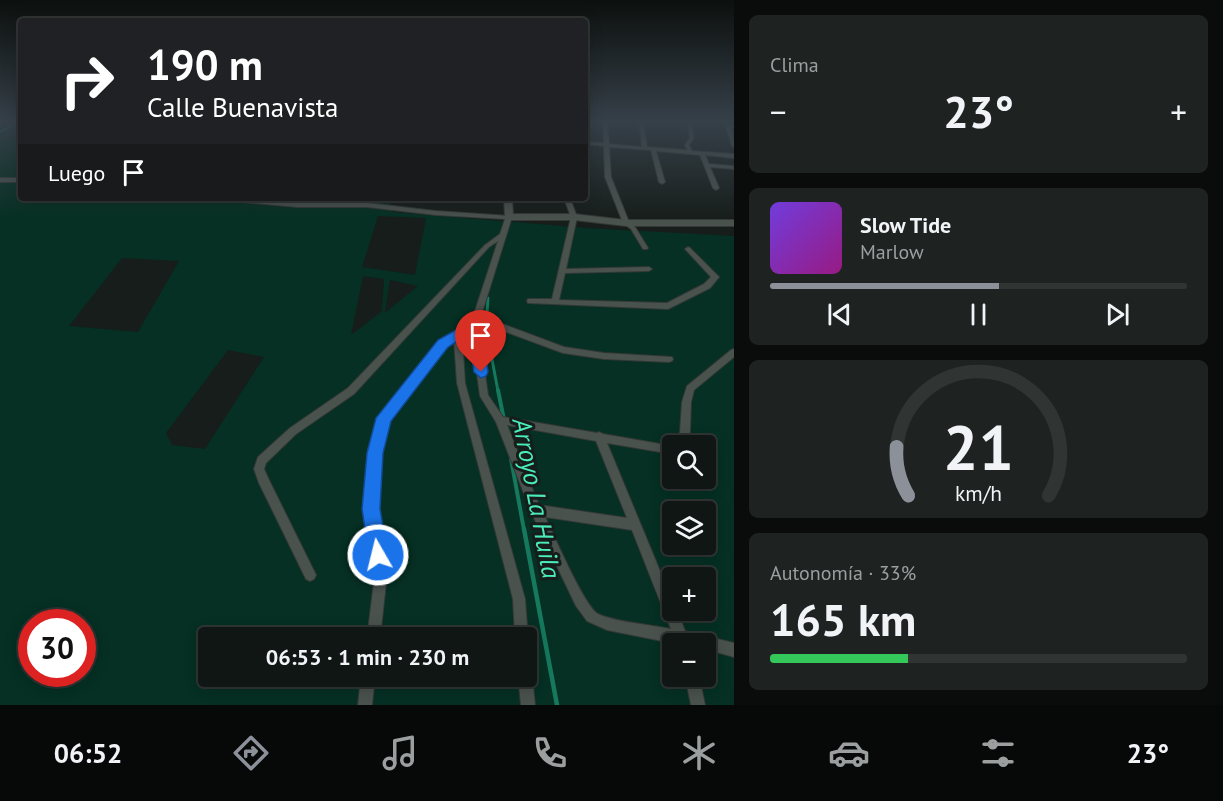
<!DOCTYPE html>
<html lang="es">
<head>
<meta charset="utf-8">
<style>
	:root { --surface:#101614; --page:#1e2322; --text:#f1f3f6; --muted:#9c9fa0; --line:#303534; --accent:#8c9099 }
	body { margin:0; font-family:"PT Sans",sans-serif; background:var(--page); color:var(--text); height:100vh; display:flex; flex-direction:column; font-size:22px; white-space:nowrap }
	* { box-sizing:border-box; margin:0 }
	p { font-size:20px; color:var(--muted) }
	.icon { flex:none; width:33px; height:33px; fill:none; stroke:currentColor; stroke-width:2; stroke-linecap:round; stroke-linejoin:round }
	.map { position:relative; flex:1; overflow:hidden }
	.details { display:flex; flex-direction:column; gap:15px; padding:15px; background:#090c0b; width:489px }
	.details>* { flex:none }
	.banner { position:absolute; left:18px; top:18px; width:570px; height:183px; border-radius:6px; box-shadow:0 3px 15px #0003,0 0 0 2px var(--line); background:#202124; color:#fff; overflow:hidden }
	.controls { position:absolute; left:662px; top:435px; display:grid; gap:12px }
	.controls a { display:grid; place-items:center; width:54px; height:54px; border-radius:6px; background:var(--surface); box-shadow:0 3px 15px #0003,0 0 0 2px var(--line); font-size:30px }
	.speed { position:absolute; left:18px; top:609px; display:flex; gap:12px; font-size:30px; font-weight:700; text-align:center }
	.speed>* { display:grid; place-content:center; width:78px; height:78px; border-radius:50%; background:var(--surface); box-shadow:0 3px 15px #0003,0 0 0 2px var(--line); line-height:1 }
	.speed .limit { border:9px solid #d22; background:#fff; color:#111 }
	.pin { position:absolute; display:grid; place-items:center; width:51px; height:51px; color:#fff; margin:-62px -26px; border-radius:50% 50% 50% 0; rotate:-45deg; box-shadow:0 0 6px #0007 }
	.pin .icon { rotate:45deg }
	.me { position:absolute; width:66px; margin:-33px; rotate:352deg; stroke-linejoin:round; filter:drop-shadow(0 0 4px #0008) }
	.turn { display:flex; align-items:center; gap:21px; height:126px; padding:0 30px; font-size:27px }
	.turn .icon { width:78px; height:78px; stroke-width:2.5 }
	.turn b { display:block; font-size:42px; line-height:51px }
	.then { display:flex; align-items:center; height:57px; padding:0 30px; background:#0003; gap:12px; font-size:22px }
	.big { font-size:45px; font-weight:600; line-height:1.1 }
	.details .tile { flex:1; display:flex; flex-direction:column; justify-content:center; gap:9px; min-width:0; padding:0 21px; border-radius:9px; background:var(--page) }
	.details .dial { align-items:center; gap:0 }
	.dial svg { height:156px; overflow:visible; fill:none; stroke:var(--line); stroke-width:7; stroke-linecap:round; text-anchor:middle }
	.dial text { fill:var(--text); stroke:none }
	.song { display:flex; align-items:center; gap:18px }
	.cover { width:72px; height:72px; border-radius:9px; background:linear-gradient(135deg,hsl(260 70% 55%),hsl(310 70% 35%)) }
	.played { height:6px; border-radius:3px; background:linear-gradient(90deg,var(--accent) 55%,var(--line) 55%) }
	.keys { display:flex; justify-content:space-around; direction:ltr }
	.heat { display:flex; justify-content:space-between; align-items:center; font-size:33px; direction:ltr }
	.charge { height:9px; border-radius:4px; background:linear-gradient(90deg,#34c759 33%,var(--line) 0) }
	.trip { position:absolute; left:198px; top:627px; width:339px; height:60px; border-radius:6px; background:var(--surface); box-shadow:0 3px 15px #0003,0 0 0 2px var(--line); font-weight:600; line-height:60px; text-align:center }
	.menu { display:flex; height:96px; justify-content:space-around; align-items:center; background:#060908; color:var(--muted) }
	.menu .icon { width:42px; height:42px }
	.menu .selected { color:var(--accent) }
	.menu b { font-size:27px; color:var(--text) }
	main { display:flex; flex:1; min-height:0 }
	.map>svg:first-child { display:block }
	.green { fill:#053023; fill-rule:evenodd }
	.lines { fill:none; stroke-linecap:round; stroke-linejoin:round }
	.stream-far3 { stroke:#16785c; stroke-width:1.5 }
	.stream-far2 { stroke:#16785c; stroke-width:3 }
	.stream-far1 { stroke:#16785c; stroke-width:4 }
	.stream { stroke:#16785c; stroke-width:4.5 }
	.street-casing { stroke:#343836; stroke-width:2 }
	.secondary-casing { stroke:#343836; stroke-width:2 }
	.street { fill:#4a524e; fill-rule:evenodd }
	.secondary { fill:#4a524e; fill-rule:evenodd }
	.route { fill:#1a73e8; stroke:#114b97; stroke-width:1.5 }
	.labels { text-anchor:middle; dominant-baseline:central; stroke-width:6; stroke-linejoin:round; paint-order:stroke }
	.near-water-label { font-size:26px; font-style:italic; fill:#4aedba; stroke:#161d1a }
</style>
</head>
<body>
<main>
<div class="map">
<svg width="734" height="705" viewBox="0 0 734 705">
	<rect width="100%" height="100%" fill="#161d1a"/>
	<path class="green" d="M0,122H21V198H388L392,212L586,228L734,236V705H0ZM378,216L426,218L415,275L362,267ZM122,258L179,261L138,332L69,326ZM363,276L384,279L382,311L351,335ZM390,280L418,286L386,312H385ZM228,350L264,357L205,449L172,445L166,433ZM672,446H705V478H672ZM672,512H705V544H672ZM672,578H705V610H672ZM32,622H82V674H32ZM208,638H526V676H208ZM672,644H705V676H672Z"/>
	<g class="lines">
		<path class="stream-far3" d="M0,132L17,122"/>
		<path class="stream-far2" d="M488,298L486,328L498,391"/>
		<path class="stream-far1" d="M498,390L504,420
			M511,459L524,530"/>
		<path class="stream" d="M524,529L557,705"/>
		<g class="street-casing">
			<path id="street" d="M603,122H607L609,144L642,147L639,122H643L647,147L687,150L685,145L690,138L687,122H691L694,138L689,145L692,151L734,154V158L705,155L709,164L733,166L734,169L710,167L719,188L716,190L713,188L700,155L656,151L665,182L662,184L659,182L651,150L609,147L611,177L629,222L635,227L648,248L647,249H643L631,229L623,223L605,177L604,146L585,144V142L604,143Z
				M728,126H734V128H731L734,139V147L732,146L726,127Z
				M0,178H21V182H0Z
				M217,198H239L297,203H367L436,211L511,216L512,217L481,316L564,347L604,353L672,357L673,359L672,361L669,362L604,359L563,353L479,322L478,325L488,395L503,417L597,433L599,432L603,434L672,446V454L607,443L672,600V610H677L685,631L734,643V657L705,649V644H677L607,630L587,621L576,606L532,514L496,422L480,396L471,330L462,336L465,383L525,599L528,638L526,643V638H515L513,599L457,383L454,340L446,345L387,419L380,453L376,509L387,574L380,638H367L375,574L366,509L370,453L378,418L440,341L471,323L498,241L489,247L354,394L296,434L266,463L264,469L268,478L314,571L316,575L314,579L310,581L306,579L259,483L254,469L258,457L290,428L348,388L485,245L500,234L505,219L436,215L367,207H297L220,200ZM507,425L596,441L627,518L539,505ZM545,517L632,530L671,629C652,625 614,622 598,614C584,606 554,535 545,517Z
				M564,198H570L577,217L566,269L649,267L652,269L649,271L565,273L559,300L667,303L704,284L711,277L686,250L685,249L688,247L690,248L719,277L710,288L668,309L528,303L527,301L528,299H552L571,217Z
				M734,349V357L694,390L691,402L690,432L684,446H674L680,432L682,402L687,386L731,350Z
				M526,670L530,671L532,676L535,705H521L518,676H526Z
				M361,676H375L372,705H358Z
				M685,676H699L705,705H691Z"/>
		</g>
		<g class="secondary-casing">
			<path id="secondary" d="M504,198H512L513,214H574L626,220H734V226H626L574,220H509L505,217Z"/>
		</g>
		<use href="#street" class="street"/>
		<use href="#secondary" class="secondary"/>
	</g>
	<linearGradient id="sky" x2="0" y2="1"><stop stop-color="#0c100e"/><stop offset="0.55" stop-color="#364049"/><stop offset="1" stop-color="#364049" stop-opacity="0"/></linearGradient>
	<rect width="734" height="221" fill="url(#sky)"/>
	<path class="route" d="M474,320L481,325L488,372L486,376L481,378L474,372L469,334L448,347L391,421L383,453L380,509L388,555L385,562L378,565L372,562L369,555L362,509L367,453L376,418L438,340Z"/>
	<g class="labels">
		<g class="near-water-label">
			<text transform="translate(537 498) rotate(79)">Arroyo La Huila</text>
		</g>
	</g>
</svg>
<div class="controls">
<a><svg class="icon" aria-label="search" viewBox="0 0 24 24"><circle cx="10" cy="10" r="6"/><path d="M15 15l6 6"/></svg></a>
<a><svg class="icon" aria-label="layers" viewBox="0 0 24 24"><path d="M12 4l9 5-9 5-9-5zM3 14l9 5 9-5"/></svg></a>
<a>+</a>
<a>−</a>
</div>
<div class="speed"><div class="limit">30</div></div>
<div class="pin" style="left:481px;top:372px;background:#d93025"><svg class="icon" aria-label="arrive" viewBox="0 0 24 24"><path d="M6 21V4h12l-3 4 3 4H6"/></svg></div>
<svg class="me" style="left:378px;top:555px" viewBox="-20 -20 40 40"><circle r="17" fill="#1a73e8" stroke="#fff" stroke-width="3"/><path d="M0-11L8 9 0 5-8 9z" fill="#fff"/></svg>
<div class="trip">06:53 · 1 min · 230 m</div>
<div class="banner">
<div class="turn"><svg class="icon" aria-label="right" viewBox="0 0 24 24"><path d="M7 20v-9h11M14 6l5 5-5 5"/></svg><div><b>190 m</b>Calle Buenavista</div></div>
<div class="then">Luego<svg class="icon" aria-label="arrive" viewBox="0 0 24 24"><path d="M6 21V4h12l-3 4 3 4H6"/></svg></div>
</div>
</div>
<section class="details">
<div class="tile"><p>Clima</p>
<div class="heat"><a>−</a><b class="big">23°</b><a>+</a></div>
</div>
<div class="tile">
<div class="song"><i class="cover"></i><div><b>Slow Tide</b><p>Marlow</p></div></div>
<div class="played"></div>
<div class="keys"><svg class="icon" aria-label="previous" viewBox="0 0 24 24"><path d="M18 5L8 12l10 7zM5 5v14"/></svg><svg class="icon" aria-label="pause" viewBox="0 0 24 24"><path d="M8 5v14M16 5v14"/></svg><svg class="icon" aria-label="next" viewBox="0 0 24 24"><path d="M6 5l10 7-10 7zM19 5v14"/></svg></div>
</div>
<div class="tile dial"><svg viewBox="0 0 100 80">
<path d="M14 69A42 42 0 1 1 86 69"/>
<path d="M14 69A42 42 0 0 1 8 44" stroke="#8c9099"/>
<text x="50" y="56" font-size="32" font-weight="700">21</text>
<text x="50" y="72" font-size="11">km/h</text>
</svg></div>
<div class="tile"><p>Autonomía · 33%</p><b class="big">165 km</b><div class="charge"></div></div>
</section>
</main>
<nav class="menu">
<b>06:52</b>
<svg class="icon selected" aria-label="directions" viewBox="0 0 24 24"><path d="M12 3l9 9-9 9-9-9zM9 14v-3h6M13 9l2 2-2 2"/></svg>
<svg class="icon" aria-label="music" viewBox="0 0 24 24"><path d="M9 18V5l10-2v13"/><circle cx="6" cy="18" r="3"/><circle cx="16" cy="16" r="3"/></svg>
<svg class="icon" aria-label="phone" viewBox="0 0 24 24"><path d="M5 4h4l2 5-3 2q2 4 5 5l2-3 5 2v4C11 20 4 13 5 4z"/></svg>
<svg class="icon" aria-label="climate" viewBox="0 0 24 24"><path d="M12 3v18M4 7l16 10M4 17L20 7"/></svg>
<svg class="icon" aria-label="car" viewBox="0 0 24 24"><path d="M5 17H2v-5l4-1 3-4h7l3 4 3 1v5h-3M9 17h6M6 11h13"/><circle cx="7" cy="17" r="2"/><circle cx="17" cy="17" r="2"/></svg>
<svg class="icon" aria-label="filters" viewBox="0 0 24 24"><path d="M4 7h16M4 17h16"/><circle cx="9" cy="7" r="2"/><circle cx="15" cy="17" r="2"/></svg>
<b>23°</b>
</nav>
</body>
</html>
